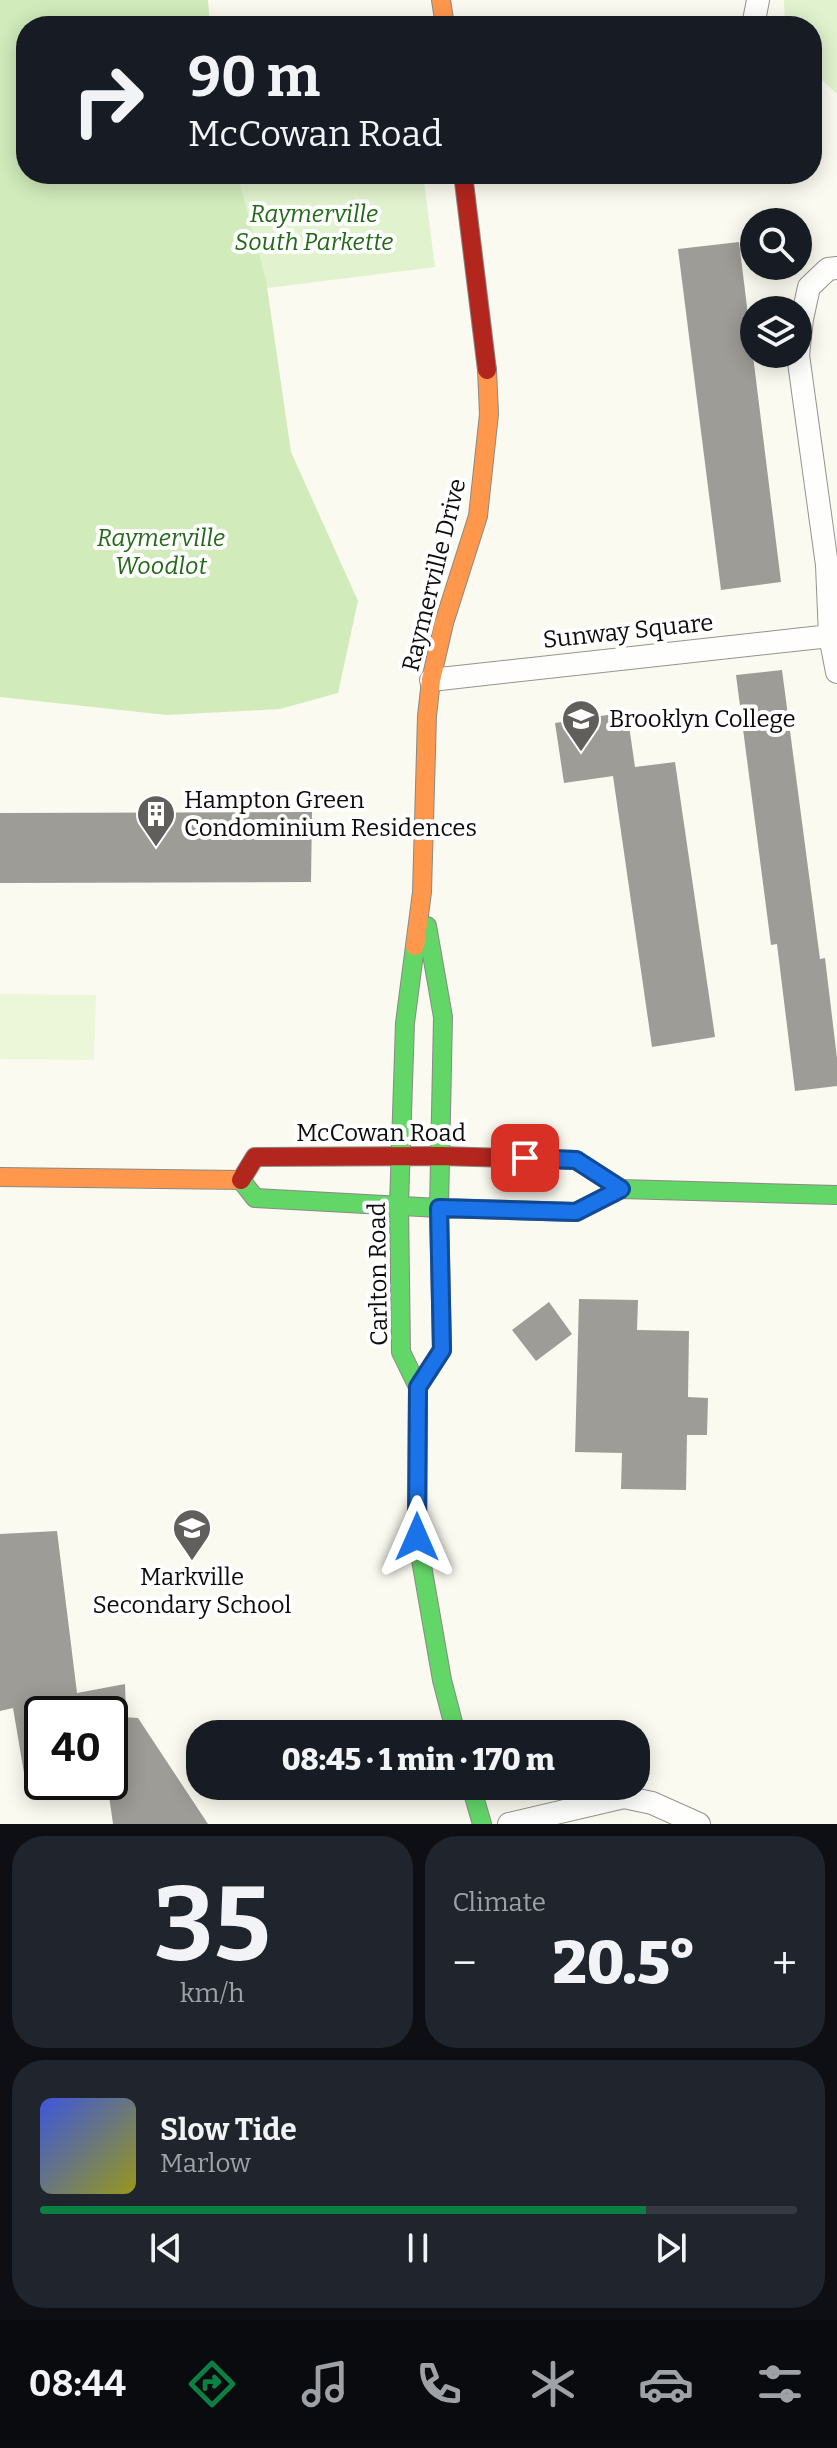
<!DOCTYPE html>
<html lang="en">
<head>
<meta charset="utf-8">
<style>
	:root { --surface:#171b24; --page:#20242c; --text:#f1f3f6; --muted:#9ea1a6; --line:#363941; --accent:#0b8043 }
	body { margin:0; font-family:Bitter,serif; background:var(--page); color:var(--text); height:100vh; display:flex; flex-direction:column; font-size:30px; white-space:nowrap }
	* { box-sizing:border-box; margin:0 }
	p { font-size:26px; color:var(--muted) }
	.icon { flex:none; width:44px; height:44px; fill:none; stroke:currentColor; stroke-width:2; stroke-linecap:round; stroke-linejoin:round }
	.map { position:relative; height:1824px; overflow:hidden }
	.details { display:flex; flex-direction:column; gap:12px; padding:12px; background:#0d0f14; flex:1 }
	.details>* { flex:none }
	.guide { position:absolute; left:16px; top:16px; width:806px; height:168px; border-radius:32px; box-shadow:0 4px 20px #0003; background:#171b24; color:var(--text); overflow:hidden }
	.tools { position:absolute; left:740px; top:208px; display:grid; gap:16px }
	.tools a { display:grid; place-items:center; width:72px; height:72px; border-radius:50%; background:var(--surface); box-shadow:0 4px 20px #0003; font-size:40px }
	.speed { position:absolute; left:24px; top:1696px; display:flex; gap:16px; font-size:40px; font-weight:700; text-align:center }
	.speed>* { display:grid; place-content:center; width:104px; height:104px; border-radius:50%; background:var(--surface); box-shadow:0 4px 20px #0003; line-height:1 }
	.speed .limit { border:4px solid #111; border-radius:12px; background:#fff; color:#111 }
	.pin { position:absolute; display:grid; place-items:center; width:68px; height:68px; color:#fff; margin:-34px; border-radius:16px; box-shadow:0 4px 12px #0006 }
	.me { position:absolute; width:88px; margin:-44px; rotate:0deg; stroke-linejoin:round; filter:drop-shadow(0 0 6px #0008) }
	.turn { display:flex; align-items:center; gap:28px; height:168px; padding:0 40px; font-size:36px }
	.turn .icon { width:104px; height:104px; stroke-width:2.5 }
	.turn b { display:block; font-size:56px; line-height:68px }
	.big { font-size:60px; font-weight:800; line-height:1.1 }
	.details .card { flex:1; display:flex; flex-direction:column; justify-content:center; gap:12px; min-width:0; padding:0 28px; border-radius:32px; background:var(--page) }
	.details .dial { align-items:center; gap:0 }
	.dial b { font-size:104px; line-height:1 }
	.song { display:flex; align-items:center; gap:24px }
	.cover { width:96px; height:96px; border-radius:12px; background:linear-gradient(135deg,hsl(230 70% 55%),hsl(60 70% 35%)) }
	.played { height:8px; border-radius:4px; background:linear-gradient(90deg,var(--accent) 80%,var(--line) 80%) }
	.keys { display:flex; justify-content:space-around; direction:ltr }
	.heat { display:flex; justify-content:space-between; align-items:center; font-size:44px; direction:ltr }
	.details .tiles { flex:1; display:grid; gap:12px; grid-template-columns:1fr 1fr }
	.card:last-child { grid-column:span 2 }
	.trip { position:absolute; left:186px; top:1720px; width:464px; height:80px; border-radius:32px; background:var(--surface); box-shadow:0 4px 20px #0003; font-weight:800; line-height:80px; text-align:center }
	.dock { display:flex; height:128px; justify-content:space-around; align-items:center; background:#090b0e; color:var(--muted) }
	.dock .icon { width:56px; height:56px }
	.dock .on { color:var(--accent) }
	.dock b { font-size:36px; color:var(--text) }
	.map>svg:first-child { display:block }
	.green { fill:#e1f2ce }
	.forest { fill:#d1ebbb }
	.pitch { fill:#ecf6d8 }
	.building { fill:#9e9c96 }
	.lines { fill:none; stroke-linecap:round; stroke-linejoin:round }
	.street-casing { stroke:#94938f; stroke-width:24 }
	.fast-casing { stroke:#8a8a85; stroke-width:20 }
	.slow-casing { stroke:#8a8a85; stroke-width:20 }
	.jam-casing { stroke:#8a8a85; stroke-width:20 }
	.street { stroke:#fefefd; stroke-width:22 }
	.fast { stroke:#63d668; stroke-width:18 }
	.slow { stroke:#ff974d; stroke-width:18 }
	.jam { stroke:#b3261e; stroke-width:18 }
	.route-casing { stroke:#114b97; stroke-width:20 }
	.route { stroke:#1a73e8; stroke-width:14 }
	.labels { text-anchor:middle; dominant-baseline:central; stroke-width:8; stroke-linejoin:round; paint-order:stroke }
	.park-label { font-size:24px; font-style:italic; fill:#236918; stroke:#fff }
	.street-label { font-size:24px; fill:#0c0c0c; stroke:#fff }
	.poi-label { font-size:24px; fill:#0c0c0c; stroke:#fff; text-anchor:start }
</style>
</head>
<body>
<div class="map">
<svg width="837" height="1824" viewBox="0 0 837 1824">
	<rect width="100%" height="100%" fill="#fbfaf0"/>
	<path class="green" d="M784,0H837V94L812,71V26H785Z
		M236,174H423L435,267L267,288Z"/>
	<path class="forest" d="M0,0H208L210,26H26V174H237L266,280L291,452L358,601L338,693L280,709L167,715L0,697Z"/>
	<path class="pitch" d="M0,994L96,995L94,1060L0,1059Z"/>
	<path class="building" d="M739,242L781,582L721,590L678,249Z
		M782,670L820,959L825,958L837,1058V1086L795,1091L777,944L771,945L736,675Z
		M627,712L635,767L675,762L715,1037L652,1047L613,776L564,783L555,723Z
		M312,812L311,882L0,883V813Z
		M579,1299L638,1300L637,1330L689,1331L688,1397L708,1398L707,1435H687L686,1490L621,1489L622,1453L575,1452Z
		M549,1302L572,1334L536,1361L512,1330Z
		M57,1531L77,1693L125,1684L126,1714H42V1787L24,1773L13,1708L0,1711V1534Z
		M110,1716L138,1718L208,1824H113L107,1782H110Z"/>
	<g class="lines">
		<g class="street-casing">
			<path id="street" d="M753,26L758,0
				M837,268L828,269L809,287L802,319L798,355L827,565L830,636L837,672
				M431,680L830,636
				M509,1824L624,1797L652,1803L699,1824"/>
		</g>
		<g class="fast-casing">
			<path id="fast" d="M415,946L405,1023L399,1205L401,1352L418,1387L417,1537L442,1680L456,1734
				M241,1180L255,1198L439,1208L576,1212L621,1189L837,1195
				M418,1387L442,1350L439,1208L443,1017L427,926
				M471,1786L482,1824"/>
		</g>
		<g class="slow-casing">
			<path id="slow" d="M441,0L445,26
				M415,946L422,892L427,716L431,680L444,623L478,516L489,414L487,370
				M0,1177L241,1180"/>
		</g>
		<g class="jam-casing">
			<path id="jam" d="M463,174L487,370
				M241,1180L255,1157L440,1156L576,1160L621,1189"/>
		</g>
		<use href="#street" class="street"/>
		<use href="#fast" class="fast"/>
		<use href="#slow" class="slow"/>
		<use href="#jam" class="jam"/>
	</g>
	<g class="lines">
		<g class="route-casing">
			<path id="route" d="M417,1537L418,1387L442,1350L439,1208L576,1212L621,1189L576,1160L525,1158"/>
		</g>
		<use href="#route" class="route"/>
	</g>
	<defs>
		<g id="university-pin" transform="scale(2)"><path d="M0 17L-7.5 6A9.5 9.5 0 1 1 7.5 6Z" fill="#605f5c" stroke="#fff"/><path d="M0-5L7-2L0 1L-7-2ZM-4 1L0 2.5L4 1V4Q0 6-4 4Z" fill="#fff"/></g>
		<g id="building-pin" transform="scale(2)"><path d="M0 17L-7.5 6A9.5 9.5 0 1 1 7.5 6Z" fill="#605f5c" stroke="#fff"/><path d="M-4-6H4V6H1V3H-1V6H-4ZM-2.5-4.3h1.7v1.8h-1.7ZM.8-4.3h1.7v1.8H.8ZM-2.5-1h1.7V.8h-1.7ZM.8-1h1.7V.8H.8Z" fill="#fff"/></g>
		<g id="school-pin" transform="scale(2)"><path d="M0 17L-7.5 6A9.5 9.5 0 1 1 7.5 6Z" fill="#605f5c" stroke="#fff"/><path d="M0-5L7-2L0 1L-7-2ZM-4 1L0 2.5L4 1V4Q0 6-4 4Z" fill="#fff"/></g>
	</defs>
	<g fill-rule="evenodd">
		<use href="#university-pin" x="581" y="719"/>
		<use href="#building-pin" x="156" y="814"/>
		<use href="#school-pin" x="192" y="1528"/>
	</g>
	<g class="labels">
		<g class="park-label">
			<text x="314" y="214">Raymerville<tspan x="314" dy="28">South Parkette</tspan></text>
			<text x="161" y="538">Raymerville<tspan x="161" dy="28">Woodlot</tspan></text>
		</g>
		<g class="street-label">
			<text transform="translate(434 575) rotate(-76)">Raymerville Drive</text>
			<text transform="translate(628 631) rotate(-6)">Sunway Square</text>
			<text x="381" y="1133">McCowan Road</text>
			<text transform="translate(378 1274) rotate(-91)">Carlton Road</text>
		</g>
		<g class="poi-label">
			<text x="609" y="719">Brooklyn College</text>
			<text x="184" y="800">Hampton Green<tspan x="184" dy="28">Condominium Residences</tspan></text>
			<text x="192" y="1577" text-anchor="middle">Markville<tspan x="192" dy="28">Secondary School</tspan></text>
		</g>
	</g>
</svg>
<div class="tools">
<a><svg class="icon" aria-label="search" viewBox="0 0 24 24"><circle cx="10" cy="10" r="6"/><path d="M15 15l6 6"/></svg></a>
<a><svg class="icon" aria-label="layers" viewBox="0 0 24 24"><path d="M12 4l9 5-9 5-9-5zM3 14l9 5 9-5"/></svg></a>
</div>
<div class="speed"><div class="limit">40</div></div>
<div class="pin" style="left:525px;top:1158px;background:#d93025"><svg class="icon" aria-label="arrive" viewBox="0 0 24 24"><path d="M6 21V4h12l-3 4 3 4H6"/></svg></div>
<svg class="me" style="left:417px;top:1537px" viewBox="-20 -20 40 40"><path d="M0-17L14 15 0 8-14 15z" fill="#1a73e8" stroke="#fff" stroke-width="4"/></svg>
<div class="trip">08:45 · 1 min · 170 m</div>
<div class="guide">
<div class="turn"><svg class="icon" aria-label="right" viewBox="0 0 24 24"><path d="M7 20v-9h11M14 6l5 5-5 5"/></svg><div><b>90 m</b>McCowan Road</div></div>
</div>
</div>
<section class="details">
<div class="tiles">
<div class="card dial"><b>35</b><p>km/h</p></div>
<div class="card"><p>Climate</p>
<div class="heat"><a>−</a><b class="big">20.5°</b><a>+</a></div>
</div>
<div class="card">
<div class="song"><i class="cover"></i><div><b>Slow Tide</b><p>Marlow</p></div></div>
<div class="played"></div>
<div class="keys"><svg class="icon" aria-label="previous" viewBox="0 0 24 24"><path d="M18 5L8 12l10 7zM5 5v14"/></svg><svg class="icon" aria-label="pause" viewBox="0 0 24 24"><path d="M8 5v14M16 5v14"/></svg><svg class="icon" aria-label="next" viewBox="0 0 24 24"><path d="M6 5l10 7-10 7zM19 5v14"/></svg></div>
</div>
</div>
</section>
<nav class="dock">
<b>08:44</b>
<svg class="icon on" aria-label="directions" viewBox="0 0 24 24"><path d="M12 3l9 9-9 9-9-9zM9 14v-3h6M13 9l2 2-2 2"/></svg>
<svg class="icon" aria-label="music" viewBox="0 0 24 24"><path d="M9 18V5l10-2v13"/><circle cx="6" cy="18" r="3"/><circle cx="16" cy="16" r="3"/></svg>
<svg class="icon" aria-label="phone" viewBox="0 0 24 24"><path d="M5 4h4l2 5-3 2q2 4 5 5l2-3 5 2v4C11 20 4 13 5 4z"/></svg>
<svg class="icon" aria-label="climate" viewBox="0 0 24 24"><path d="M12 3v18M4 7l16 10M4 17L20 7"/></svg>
<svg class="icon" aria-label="car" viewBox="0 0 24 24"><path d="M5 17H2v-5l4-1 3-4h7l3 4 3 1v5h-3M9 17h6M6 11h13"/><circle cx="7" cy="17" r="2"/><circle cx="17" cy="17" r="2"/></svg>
<svg class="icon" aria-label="filters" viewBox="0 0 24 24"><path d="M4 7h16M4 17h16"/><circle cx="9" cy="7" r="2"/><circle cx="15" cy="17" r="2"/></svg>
</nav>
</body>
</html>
